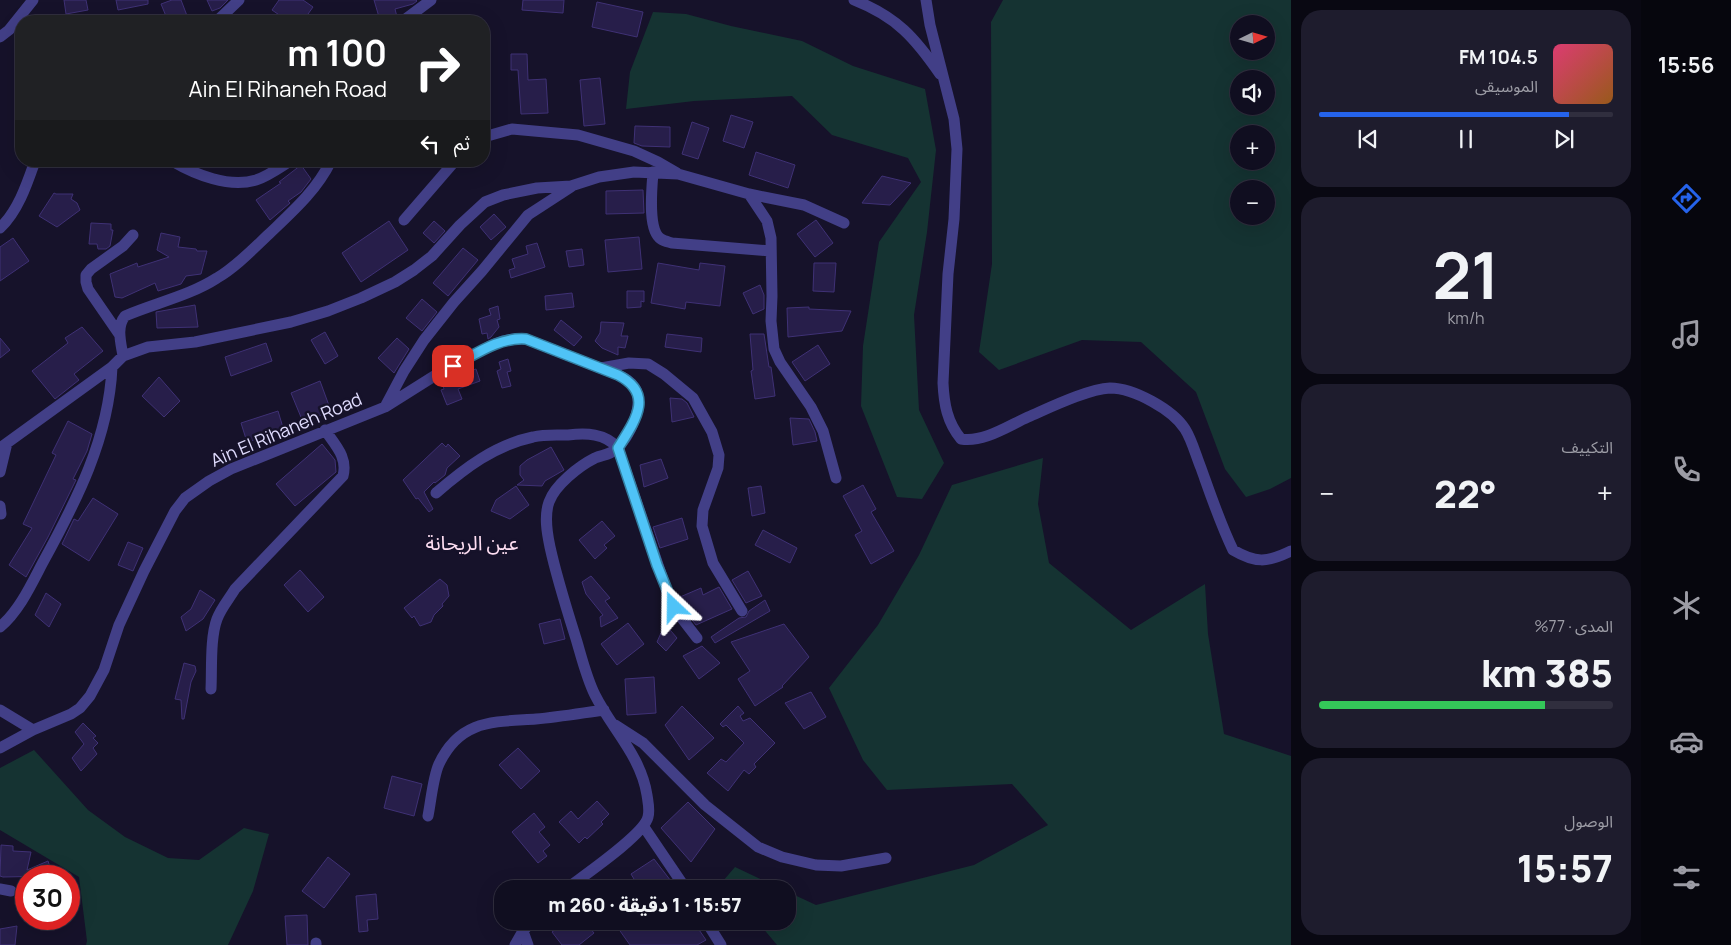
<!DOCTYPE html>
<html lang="ar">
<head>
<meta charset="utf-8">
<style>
	:root { --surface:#100e20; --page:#1e1c2d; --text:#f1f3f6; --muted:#9c9ca5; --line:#302e3e; --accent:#2563eb }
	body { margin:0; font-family:Manrope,"Noto Sans Arabic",sans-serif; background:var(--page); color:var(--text); direction:rtl; height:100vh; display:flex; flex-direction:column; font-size:19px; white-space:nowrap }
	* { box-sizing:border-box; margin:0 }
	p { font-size:16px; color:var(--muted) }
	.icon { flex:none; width:28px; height:28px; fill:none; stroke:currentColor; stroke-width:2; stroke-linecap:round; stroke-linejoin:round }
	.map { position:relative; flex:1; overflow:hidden; direction:ltr }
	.panel { display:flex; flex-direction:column; gap:10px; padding:10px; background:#090812; width:350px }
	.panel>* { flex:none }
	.top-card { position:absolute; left:15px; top:15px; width:475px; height:152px; border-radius:20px; box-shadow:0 5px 20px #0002,0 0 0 1px var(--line); direction:rtl; background:#202124; color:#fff; overflow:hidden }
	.needle { width:32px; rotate:85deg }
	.controls { position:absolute; left:1230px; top:15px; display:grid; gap:10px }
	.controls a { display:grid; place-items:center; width:45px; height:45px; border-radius:50%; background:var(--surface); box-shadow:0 5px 20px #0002,0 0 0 1px var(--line); font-size:25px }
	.speed { position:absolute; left:15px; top:865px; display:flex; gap:10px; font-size:25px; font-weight:700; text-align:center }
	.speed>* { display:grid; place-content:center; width:65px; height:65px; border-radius:50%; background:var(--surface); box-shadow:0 5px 20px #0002,0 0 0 1px var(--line); line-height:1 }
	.speed .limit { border:8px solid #d22; background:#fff; color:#111 }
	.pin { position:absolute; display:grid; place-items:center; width:42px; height:42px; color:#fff; margin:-21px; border-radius:10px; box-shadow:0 2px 8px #0006 }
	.me { position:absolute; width:55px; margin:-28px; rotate:337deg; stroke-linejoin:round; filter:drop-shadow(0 0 4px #0008) }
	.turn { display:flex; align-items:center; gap:18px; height:105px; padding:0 20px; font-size:22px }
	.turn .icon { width:65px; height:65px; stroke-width:2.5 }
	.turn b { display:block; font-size:35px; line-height:42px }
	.then { display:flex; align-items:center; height:48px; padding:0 20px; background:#0003; gap:10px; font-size:19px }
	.big { font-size:38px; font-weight:800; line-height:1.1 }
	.panel .widget { flex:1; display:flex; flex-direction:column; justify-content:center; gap:8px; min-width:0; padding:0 18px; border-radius:20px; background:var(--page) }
	.panel .dial { align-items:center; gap:0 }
	.dial b { font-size:65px; line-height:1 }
	.song { display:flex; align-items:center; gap:15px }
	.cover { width:60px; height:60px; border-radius:8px; background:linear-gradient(135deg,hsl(340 70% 55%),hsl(30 70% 35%)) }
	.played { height:5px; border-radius:2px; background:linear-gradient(90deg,var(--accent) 85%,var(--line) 85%) }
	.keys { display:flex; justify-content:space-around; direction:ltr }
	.heat { display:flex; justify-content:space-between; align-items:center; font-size:28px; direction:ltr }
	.charge { height:8px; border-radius:4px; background:linear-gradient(90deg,#34c759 77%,var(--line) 0) }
	.trip { position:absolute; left:494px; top:880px; width:302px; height:50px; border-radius:20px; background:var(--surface); box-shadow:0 5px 20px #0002,0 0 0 1px var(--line); font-weight:800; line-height:50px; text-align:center; direction:rtl }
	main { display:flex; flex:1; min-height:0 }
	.tab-bar { display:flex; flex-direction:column; width:90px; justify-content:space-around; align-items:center; background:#06060d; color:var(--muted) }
	.tab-bar .icon { width:35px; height:35px }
	.tab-bar .selected { color:var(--accent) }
	.tab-bar b { font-size:22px; color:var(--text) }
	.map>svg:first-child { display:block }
	.green { fill:#153332; fill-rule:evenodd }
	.building { fill:#271e4a; stroke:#3f3175 }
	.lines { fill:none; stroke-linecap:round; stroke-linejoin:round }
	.minor { stroke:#423f87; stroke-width:11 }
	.route-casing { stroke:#337fa1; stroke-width:12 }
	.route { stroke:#4fc3f7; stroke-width:9 }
	.labels { text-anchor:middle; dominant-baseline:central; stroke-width:5; stroke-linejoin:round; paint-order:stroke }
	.street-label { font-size:18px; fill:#e0dcfe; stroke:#16122a }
	.quarter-label { font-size:20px; fill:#fedef2; stroke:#16122a }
</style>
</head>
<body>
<main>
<nav class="tab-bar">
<b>15:56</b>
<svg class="icon selected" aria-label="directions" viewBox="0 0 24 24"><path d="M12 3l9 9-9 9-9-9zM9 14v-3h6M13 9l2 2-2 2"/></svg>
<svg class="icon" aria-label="music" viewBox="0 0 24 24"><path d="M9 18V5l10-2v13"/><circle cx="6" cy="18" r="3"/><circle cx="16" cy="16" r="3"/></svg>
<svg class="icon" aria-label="phone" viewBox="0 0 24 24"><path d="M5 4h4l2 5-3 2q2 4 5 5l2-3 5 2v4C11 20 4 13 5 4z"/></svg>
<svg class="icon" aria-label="climate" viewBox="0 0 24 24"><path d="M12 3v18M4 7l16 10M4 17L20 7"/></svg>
<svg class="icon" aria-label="car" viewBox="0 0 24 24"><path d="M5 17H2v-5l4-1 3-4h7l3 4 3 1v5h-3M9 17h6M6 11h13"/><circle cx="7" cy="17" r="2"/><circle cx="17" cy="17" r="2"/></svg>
<svg class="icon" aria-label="filters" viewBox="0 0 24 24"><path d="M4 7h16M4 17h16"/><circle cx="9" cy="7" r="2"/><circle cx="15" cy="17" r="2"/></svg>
</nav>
<section class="panel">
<div class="widget">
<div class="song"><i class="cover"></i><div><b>104.5 FM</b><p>الموسيقى</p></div></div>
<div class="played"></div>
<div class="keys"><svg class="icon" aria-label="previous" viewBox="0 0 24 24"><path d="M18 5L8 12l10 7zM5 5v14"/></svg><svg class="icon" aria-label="pause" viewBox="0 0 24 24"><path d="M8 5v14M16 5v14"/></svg><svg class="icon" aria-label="next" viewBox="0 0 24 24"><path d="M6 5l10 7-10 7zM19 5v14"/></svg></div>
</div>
<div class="widget dial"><b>21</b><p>km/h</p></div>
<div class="widget"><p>التكييف</p>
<div class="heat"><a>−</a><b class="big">22°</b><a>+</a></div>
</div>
<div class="widget"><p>المدى · 77%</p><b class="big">385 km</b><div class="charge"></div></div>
<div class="widget"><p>الوصول</p><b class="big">15:57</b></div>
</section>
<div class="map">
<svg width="1291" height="945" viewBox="0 0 1291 945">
	<rect width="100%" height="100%" fill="#16122a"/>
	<path class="green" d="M1003,0H1291V478L1270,489L1246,497L1225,469L1196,392L1141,342L1082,340L999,370L979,352L992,264L991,22ZM1239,24H1266V51H1239ZM1239,79H1266V106H1239ZM1239,134H1266V161H1239ZM1239,189H1266V216H1239Z
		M653,12L686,14L731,26L802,41L853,66L925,89L936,150L927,232L914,315L919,410L944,463L922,499L897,497L861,406L863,346L879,242L921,182L908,158L832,135L792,96L694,101L626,109L630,72Z
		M1043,458L1038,504L1049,563L1131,630L1205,584L1208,634L1224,734L1291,756V945H777L757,921H788V892L816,905L974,865L1048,825L1012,784L887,790L863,760L829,688L878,625L919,555L952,485Z
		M34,750L88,810L125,837L168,858L199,860L244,828L269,834L253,891L228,945H86L87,941L79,877L0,830V768Z
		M735,867L781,889H730L723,881Z"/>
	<path class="building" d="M64,0H86L88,10L66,14Z
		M116,0H148V4L118,10Z
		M172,0H181L189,21H168L161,4Z
		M207,0H228L220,8L212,11Z
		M279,0H303L313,7L303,21H288L272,10Z
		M374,0H416L417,1L413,4L395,9L397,17L396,21H390L388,15L379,17Z
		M523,0H564L563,13L522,10Z
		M597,2L643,12L637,37L592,27Z
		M511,54H527L528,80L546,79L548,113L521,114L518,70H511Z
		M600,78L605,124L584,126L580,80Z
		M731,115L753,122L744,148L723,141Z
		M692,122L709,128L698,159L682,154Z
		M635,126L670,127V147L642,146L634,143Z
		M756,152L795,165L788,188L749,175Z
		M301,165L311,179L301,192L288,201L290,203L270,220L256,200L281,183L279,182Z
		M882,176L911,183L890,205L862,203Z
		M643,190L644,213L606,214V191Z
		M54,193L56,194H73L71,199L77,203L80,210L57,227L39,216Z
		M494,214L506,227L491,240L480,227Z
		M816,220L833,243L815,257L797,234Z
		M389,221L408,250L361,282L342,253Z
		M434,221L445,231L434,243L423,233Z
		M91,223L111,224V230H113L110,246L106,249H98L97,244H89Z
		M161,233L180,237L178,247L196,249L197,251H207L201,274L186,276L181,284L158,291L155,283L122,298L115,297L110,274L137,263L138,267L169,257L157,250Z
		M639,237L642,269L608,272L605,240Z
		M13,238L29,261L0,281V247Z
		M537,243L545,267L511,278L509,270L515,268L512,259L528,254L526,246Z
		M463,248L478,260L448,296L433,283Z
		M582,249L584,265L569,267L566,251Z
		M658,263L699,270L700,263L725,266L720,306L686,302L685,309L651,303Z
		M814,263H836L834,292L813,291Z
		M760,285L764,295V309L753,314L743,293Z
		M627,291H644V302L641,301V307L627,308Z
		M572,293L574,307L546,310L545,296Z
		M422,299L437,312L422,331L406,318Z
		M195,305L198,327L157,328L156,312Z
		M498,306L500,319L497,320L499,327L491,337L488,339L487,333L482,334L479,319L491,315L489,309Z
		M809,307V309L851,311L842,331L788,337L787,308Z
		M561,320L582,337L574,346L554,330Z
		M601,322L624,323L621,336H628L625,348L618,347V355L602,348L595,341L600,333Z
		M82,327L103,351L74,374L79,380L55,399L32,371L68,343L65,338Z
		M325,332L338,356L325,364L311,340Z
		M667,334L702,338L701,352L665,347Z
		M750,334H764L769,367H771L775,396L755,399L751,371L753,370Z
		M0,338L10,350L0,358Z
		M397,338L409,349L394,373L378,358Z
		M266,343L272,361L231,376L225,357Z
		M818,345L830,364L805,381L792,362Z
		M508,359L511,371L507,372L511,386L502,388L497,371L501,369L499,362Z
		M468,368L470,371L476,369L480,381L458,389L462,399L447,405L441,390L444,389L443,386L447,384L446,381L456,377L454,374Z
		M159,377L180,401L164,417L142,396Z
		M320,381L331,411L303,422L291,393Z
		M670,398L682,399L687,403L694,417L672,422Z
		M278,411L284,431L247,442L241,423Z
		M790,418L809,419L815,432L817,441L793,445Z
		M68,421L92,434L87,451L73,479L76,480L74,484L48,537L26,577L9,565L32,528L23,524L56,455L52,453Z
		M442,443L446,447L448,444L460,456L447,468L445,475L435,483L434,482L424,492L433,509L429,512L418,498L416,499L403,480Z
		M322,444L335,460L336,472L295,506L276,484Z
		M551,447L564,470L545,481L542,486L517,485L524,480L520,475V466L527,460Z
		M661,459L668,478L644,487L640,465Z
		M863,485L876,509L871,512L894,551L871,564L855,535L862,531L843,496Z
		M516,486L529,505L510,519L491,511L496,500Z
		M761,486L765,513L752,516L748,488Z
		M93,498L118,514L89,561L62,544L74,519L78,521Z
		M682,518L688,539L660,548L653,527Z
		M602,521L615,536L604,545L607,548L595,559L579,540Z
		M763,530L797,548L790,563L755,545Z
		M128,542L143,548L133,571L118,565Z
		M300,570L324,597L308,612L284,585Z
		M748,571L762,596L746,603L732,580Z
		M591,576L610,598L605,601L618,618L601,627L600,617L603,615L586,594L582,582Z
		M440,579L447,585L449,596L442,604L443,606L434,615L431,622L420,626L414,616L412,618L404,608Z
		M719,587L732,609L696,625L687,613L680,597L701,588L703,595Z
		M200,590L215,600L203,619L186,631L181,617L191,609Z
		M46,593L61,604L49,627L35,615Z
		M765,600L770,611L715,643L711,637L739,618L746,617L749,611Z
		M560,619L565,639L544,644L539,624Z
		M628,623L644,644L617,665L601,644Z
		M665,624L677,638L666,651L657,642Z
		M784,624L809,657L782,686L783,687L755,706L738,679L750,671L731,642Z
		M702,646L720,663L699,679L683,656Z
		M184,663L195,666L196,671L191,682L184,719H182L181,700L175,699Z
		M654,677L656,713L627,715L625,679Z
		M811,692L826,717L804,729L785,703Z
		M682,706L714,738L689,760L665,725Z
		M738,706L744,713L740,716L743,721L750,718L775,743L754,764L756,767L749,774L744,770L728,791L707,773L721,759L726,762L744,743L726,725L723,727L720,724Z
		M83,723L96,736L93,738L98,743L93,748L97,754L81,771L72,758L84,744L75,732Z
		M518,748L540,771L521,789L499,765Z
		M392,776L422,784L414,816L384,808Z
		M597,801L609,814L601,822L603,824L587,839L585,837L579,843L559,822L571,811L578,819Z
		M688,802L715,829L691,862L661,828Z
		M534,813L545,827L539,832L550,845L543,851L547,856L538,863L512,832Z
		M1,845L13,846V851L31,852L27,870L48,861L53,876L3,877L0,876Z
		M328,857L350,874L324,908L302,891Z
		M654,859L674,885L669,889H640L631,874Z
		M376,894L378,919L367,920L368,931L359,932L356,896Z
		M307,915L308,945H287L285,916Z
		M566,921H584L594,933L579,945H562L552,932Z
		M613,921H693L706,940L697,945H630Z
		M17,926L15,945H0V929Z"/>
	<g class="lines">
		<path class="minor" d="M854,0C897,17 915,38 940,74
			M926,0L930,25L954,119L957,149L954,219L948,274L943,383C944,404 947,422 961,439C983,443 1008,426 1028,417C1049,408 1088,389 1110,388C1134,388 1173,410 1185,429C1192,440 1196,456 1201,468C1211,496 1220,523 1233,550C1255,563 1267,563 1291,551
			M217,21L239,0
			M403,21L431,0
			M0,37L9,30L33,0
			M484,137L512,129L578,135L634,151L658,162L677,173
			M172,161C196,175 229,188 256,180C268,176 279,168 290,161
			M653,172C652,188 647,230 661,239C664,241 669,242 672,243L771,251
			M749,194L804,205L844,223
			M404,220L455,161
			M0,228C18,211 27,184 35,161
			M119,334L88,289L86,282V275L91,269L123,246L133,235
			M123,356C121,343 116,327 125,316C155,303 189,296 217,278C236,267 253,249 269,234C293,211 316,191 331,161
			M601,368L629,363L648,364L664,374L693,398L712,432L719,455L718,468L703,510L702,526L713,563L742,611
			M386,405L404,371L424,340L454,302L482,271L528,215L571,187
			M0,448L112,367L123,356L148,347L195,342L291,322L328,311L361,298L395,282L414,270L432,256L460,225L485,202L503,195L537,188L571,186L599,177L634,172L678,174L749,194L767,221L771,238L772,296L771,321L774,349L780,362L811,407L823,431L836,478
			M0,472L7,443
			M436,493C465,468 495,445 533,437C545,434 556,435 568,435C586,433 605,433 618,448L669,597L680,616L697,638
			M0,506L1,514
			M0,627C19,611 31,585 42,564C76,502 109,438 112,367
			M211,689C212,668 210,638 217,619C221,608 229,599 235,589L343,476C348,457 335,445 325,430
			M0,710L33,730L71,714L80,708L90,696L104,670L119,625L144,571L175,511L185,498L209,481L231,469L385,407L439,373L492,345C503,340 514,338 526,339L618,375C624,378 631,381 635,388C645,405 629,438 616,449C610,455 602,455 595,458C579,466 555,485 549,502C544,516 547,533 550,547C557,579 567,610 577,642C582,659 587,679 595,695C612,729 641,756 647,795C648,802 650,810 648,817C644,835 583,876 566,889
			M615,725L643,743L705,805L758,847L782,857L816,865L841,866L886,858
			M0,748L33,730
			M428,816C431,801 433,777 439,764C460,719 494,722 536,719C559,717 582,713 604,710
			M644,827L686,889
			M0,889L11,891
			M706,921L721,945
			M523,931L528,945
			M316,945V943
			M515,945L523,931L532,921"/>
	</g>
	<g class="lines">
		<g class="route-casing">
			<path id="route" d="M453,366C476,354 499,337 526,339L618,375C655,394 635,421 618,448L657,565L674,607"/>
		</g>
		<use href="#route" class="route"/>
	</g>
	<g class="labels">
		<g class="street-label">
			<text transform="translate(286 429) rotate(-23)">Ain El Rihaneh Road</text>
		</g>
		<g class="quarter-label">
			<text x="472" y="542">عين الريحانة</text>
		</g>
	</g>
</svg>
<div class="controls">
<a><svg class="needle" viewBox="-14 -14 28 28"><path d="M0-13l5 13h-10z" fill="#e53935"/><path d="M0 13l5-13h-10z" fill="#9c9ca5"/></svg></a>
<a><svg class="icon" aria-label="sound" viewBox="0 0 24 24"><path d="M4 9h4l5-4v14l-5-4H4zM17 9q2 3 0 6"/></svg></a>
<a>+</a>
<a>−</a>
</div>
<div class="speed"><div class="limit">30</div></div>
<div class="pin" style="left:453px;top:366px;background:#d93025"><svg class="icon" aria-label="arrive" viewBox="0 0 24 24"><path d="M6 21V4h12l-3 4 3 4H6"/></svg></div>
<svg class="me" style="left:674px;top:607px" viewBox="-20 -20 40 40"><path d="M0-17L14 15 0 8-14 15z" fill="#4fc3f7" stroke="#fff" stroke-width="4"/></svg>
<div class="trip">15:57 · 1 دقيقة · 260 m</div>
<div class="top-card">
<div class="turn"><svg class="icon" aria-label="right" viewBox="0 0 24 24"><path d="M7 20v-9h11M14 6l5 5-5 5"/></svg><div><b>100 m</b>Ain El Rihaneh Road</div></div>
<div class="then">ثم<svg class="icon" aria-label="left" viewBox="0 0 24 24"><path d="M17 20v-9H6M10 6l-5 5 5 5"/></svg></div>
</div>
</div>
</main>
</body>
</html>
